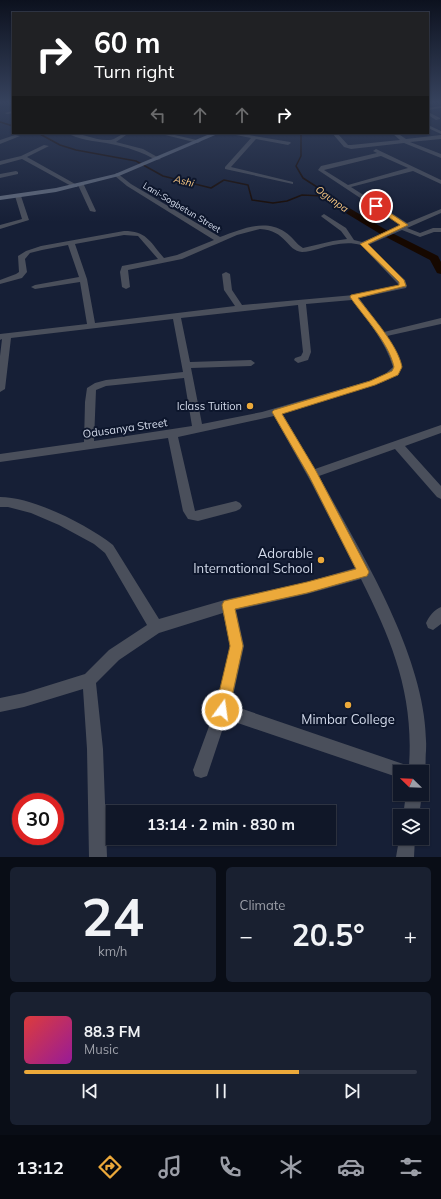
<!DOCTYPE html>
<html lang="en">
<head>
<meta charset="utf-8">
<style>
	:root { --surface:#101728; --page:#192030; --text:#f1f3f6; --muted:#9c9fa8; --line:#303645; --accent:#eca93a }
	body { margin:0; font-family:Mulish,sans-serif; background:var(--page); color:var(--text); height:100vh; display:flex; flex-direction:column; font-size:15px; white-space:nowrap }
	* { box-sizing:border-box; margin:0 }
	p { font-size:13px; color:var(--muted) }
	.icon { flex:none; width:22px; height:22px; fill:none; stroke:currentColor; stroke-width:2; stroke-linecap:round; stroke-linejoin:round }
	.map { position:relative; height:857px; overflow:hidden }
	.drawer { display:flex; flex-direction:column; gap:10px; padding:10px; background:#090d16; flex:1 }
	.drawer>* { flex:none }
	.top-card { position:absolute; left:12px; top:12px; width:417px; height:122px; border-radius:0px; box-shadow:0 1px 3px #0004,0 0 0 1px var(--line); background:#202124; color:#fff; overflow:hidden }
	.needle { width:26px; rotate:293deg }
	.tools { position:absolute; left:393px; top:765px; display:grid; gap:8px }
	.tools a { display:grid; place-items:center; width:36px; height:36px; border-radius:0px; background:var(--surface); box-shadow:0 1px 3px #0004,0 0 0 1px var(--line); font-size:20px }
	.speed { position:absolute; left:12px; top:793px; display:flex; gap:8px; font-size:20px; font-weight:700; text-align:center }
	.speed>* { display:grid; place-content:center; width:52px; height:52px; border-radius:50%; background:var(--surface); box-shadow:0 1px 3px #0004,0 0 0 1px var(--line); line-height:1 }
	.speed .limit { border:6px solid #d22; background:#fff; color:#111 }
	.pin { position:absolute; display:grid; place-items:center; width:34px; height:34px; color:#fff; margin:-17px; border:2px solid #fff; border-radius:50%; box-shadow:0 1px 4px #0007 }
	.me { position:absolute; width:44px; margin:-22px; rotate:14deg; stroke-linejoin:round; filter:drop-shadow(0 0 3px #0008) }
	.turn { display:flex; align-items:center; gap:14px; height:84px; padding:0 16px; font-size:18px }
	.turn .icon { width:52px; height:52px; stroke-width:2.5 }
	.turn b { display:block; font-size:28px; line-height:34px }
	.lanes { display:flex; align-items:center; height:38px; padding:0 16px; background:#0003; justify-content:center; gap:20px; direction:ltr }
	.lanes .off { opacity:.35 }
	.big { font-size:30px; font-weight:700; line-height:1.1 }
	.drawer .card { flex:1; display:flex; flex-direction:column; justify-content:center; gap:6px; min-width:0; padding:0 14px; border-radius:6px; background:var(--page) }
	.drawer .dial { align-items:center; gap:0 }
	.dial b { font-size:52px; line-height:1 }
	.song { display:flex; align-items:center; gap:12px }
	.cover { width:48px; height:48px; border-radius:6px; background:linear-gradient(135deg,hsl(0 70% 55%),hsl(300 70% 35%)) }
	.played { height:4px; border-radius:2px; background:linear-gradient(90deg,var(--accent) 70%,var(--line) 70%) }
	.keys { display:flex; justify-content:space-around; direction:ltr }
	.heat { display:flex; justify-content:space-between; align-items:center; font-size:22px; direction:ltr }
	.drawer .tiles { flex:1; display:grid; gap:10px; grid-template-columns:1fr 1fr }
	.card:last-child { grid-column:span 2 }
	.trip { position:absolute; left:106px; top:805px; width:230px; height:40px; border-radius:0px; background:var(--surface); box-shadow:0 1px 3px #0004,0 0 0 1px var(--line); font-weight:700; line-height:40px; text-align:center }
	.tabs { display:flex; height:64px; justify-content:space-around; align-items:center; background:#060910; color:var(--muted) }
	.tabs .icon { width:28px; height:28px }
	.tabs .current { color:var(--accent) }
	.tabs b { font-size:18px; color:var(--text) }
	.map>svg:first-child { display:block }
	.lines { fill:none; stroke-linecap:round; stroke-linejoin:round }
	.stream { stroke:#160800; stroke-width:1.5 }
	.river { fill:#160800; fill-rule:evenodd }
	.street { fill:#4a4f5b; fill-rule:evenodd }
	.secondary { fill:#616a7c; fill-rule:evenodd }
	.route { fill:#eca93a; stroke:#996e26 }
	.poi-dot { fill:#eca93a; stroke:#0d162c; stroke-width:1.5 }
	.labels { text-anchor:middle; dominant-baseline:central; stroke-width:4; stroke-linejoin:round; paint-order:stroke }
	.far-street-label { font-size:9px; fill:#d3daea; stroke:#0d162c }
	.far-water-label { font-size:10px; font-style:italic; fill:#fcca83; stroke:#0d162c }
	.poi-label { font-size:11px; fill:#d3daea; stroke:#0d162c; text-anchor:end }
	.street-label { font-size:11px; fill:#d3daea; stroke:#0d162c }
	.near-poi-label { font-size:13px; fill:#d3daea; stroke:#0d162c; text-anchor:end }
</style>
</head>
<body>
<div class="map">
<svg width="441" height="857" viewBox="0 0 441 857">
	<rect width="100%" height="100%" fill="#161f36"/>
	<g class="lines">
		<path class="stream" d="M0,122L13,126
			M38,133L60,145L76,150L136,161L163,176L211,188L224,180L248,185L252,200L273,203L287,201L302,195L324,196
			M301,133V156L296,166L303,178L317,187L323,195"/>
		<path class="river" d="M324,193L388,231L438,256L441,262V274L437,273L430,260L382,235L321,198L320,196Z"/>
		<path class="street" d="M441,106V108L428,110V108Z
			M13,111V113L7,114L5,113Z
			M428,112L440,118V119L436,120L428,115Z
			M428,125L441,131V134L428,128Z
			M71,133C82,133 96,141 109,140C116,140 120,133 129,133L116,142L143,149L161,159L156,160C142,152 127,147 111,144C98,141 84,141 71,135Z
			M157,133H166L201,141L198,143Z
			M226,133H237L290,142L291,143L288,145L256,139L231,167L293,182V184L225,169V167L251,138Z
			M332,133H337L348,145H351L400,140L392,133H397L406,139L441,135V139L410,142L441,154V158L404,143L351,149L344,147Z
			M15,135L20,136L0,144V140Z
			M44,145L49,146L27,157L77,185V187H73L22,159L0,165V161L21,156Z
			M376,149L441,180V184L413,171L351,187L407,223L441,209V213L407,228L420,233L433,228H441V232H434L420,237L402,230L368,245L405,280L407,286L406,288L359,298L384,332L441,318V324L387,336L395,349L402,367C396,377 386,381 375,385L282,413L315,469L441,425V433L405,446L441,486V499L437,497L395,449L319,476C361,553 430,662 426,751C425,760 427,770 422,778V772H400V778L226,719L207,776L201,778L195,776L193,770L215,710L228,659L230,646L223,613L159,633L119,660L96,683L103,749L107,857H89L87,749L83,689L24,707L0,712V698L24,693L85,674L109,650L147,625L105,553L94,544L59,525L31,513L8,507H0V497C33,497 88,525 113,545L159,619L228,599L307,582L355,568L312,484L274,416L178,437L195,511L236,501L240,503L242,506L240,509L236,511L198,521L188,519L183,511L168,438L0,462V454L84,442L85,402L87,388L95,383L106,380L183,372L173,319L11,338L5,389L0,392V356L2,339L0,340V334L87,324L80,282L35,289L31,287L35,285L79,277L68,245L42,250L30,253L25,259L27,272L22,278L0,284V280L16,274L19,272L18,256L26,251L41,246L124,231C147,231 150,242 164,258L177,255L214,240L127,186L115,176V174L117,173L131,184L220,237C240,230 264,218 285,232C292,236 296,244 303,248L333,241L347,239L341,231L322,217L321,216L324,214L346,228L354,240L362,242L401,225L318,170L321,166L377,153L373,151ZM381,156L408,168L348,185L324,170ZM260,229C286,230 287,251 302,252C307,252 313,250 318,249C332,245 346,241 361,245L399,285L354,295L242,305L232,290L230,274L226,272L222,274L224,290L235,306L95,323L87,279L75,244L124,235L138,236L158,259L122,266L120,272L122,287L126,289L130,287L128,270L182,259L237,235ZM352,300C368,321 385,341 393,367L384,375L369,381L262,412L202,424L191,368L251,366L255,363L251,360L190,362L181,318L298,305L303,352L301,356L295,358L294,360L298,363L308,360L311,352L306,304ZM184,378L192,426L94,441L96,390L106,386ZM361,579C392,641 414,694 409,766L231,705L244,646L236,610L307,594Z
			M16,171L18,172V174L0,178V174Z
			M81,183L84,185L96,211L95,212L90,211L78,185Z
			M18,194L21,196L29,220L0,229V225L22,219L15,196Z
			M441,607V624L433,630L428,628L426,623C429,616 434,610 441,607Z
			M406,794H422L419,816H403Z
			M400,834V838H415L414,857H396Z"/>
		<path class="secondary" d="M212,133H220L119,176L56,192L0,200V196L56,188L115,174Z"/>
	</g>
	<linearGradient id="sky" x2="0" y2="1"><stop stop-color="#0c111e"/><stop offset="0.46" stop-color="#36425d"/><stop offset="1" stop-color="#36425d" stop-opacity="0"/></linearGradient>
	<rect width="441" height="222" fill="url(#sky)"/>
	<path class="route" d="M374,205H378L408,225L368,244L404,280L406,286L358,298C372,317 398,345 402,367L398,375L375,385L282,414L316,471L369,572L367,576L363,577L307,593L235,609L243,646L229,710L227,715L222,717L217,715L215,710L230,646L222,605L224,601L307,582L356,569L309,476L272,412L274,410L370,381L392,371L394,367C389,343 364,317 350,297L351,295L399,285V282L360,244L400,225L374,207Z"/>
	<g class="poi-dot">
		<circle cx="250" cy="406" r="4"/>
		<circle cx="321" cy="560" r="4"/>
		<circle cx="348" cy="705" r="4"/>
	</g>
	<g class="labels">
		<g class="far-street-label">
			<text transform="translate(182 207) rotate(31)">Lani-Sogbetun Street</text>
		</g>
		<g class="far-water-label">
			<text transform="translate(184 181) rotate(14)">Ashi</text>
			<text transform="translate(332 199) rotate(36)">Ogunpa</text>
		</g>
		<g class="poi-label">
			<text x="242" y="406">Iclass Tuition</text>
		</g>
		<g class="street-label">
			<text transform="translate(125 428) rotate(-8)">Odusanya Street</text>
		</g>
		<g class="near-poi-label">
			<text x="313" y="553">Adorable<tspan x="313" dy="15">International School</tspan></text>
			<text x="348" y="719" text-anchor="middle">Mimbar College</text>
		</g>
	</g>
</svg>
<div class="tools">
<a><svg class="needle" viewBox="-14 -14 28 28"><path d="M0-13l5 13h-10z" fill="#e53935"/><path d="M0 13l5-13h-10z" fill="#9c9fa8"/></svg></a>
<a><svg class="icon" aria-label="layers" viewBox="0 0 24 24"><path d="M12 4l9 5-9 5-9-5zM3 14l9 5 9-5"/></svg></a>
</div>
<div class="speed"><div class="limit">30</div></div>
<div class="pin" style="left:376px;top:206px;background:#d93025"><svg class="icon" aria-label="arrive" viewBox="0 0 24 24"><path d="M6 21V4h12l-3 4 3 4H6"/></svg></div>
<svg class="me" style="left:222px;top:710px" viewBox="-20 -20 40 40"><circle r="17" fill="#eca93a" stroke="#fff" stroke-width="3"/><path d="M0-11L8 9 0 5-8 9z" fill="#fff"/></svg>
<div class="trip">13:14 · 2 min · 830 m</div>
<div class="top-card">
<div class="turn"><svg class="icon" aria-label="right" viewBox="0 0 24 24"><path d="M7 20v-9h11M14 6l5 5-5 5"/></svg><div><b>60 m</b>Turn right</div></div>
<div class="lanes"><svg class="icon off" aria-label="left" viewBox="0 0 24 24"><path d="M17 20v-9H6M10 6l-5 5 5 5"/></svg><svg class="icon off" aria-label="ahead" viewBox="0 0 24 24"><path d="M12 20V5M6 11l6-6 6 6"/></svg><svg class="icon off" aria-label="ahead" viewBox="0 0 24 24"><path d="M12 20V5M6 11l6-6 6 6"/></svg><svg class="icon" aria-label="right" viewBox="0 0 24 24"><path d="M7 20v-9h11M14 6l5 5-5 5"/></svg></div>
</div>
</div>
<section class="drawer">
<div class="tiles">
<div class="card dial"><b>24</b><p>km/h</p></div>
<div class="card"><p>Climate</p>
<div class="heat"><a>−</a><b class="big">20.5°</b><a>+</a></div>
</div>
<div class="card">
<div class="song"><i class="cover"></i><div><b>88.3 FM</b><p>Music</p></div></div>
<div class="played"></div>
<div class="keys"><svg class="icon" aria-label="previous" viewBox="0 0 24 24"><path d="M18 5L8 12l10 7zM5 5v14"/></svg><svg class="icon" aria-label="pause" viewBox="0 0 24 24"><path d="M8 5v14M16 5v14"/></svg><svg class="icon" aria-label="next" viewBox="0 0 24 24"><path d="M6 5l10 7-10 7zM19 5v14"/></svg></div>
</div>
</div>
</section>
<nav class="tabs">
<b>13:12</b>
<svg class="icon current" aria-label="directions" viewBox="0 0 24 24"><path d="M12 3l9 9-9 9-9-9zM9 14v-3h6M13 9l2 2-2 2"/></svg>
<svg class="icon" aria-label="music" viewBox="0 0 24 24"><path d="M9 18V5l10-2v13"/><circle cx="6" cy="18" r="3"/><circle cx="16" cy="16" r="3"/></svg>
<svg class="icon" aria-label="phone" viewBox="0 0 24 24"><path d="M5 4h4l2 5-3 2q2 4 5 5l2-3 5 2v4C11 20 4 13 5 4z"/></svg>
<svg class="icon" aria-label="climate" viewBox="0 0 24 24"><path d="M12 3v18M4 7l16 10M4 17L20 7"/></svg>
<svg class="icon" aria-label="car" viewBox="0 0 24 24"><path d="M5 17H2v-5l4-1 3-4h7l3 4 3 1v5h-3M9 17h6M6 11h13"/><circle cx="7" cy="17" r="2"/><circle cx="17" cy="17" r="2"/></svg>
<svg class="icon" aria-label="filters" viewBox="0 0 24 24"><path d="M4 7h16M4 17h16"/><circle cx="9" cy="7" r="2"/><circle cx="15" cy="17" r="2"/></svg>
</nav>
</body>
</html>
